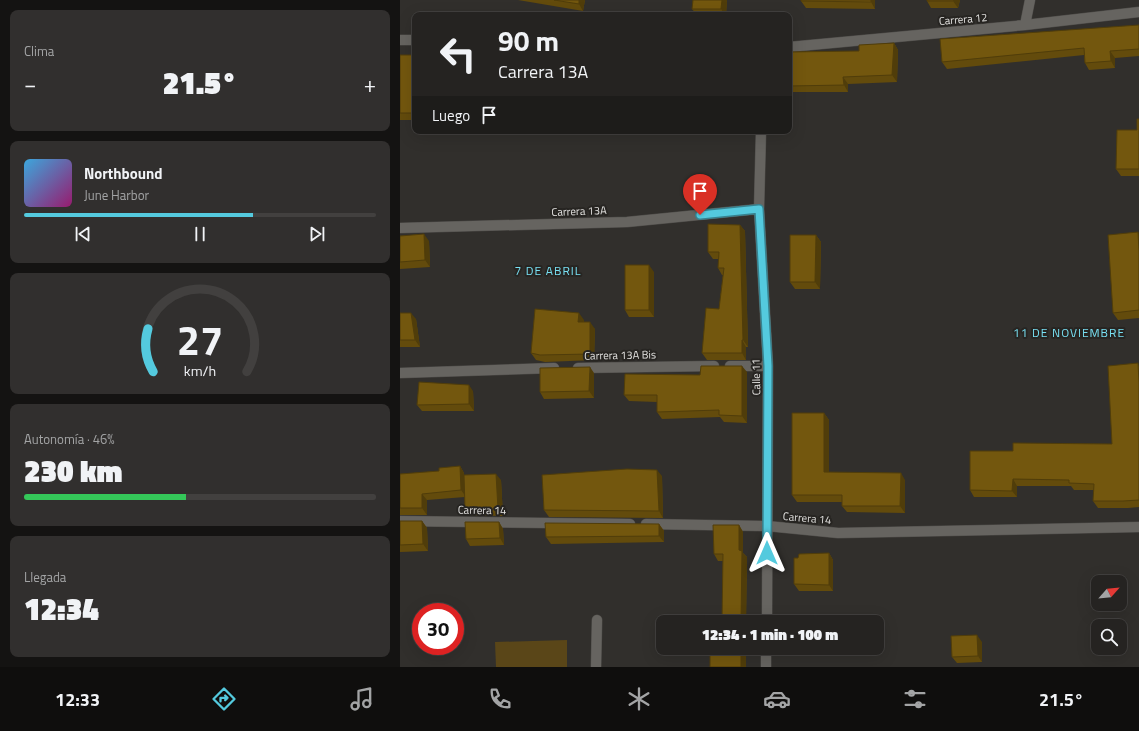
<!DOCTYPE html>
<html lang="es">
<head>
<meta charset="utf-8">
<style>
	:root { --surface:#252321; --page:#312f2e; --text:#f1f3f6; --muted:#a3a4a5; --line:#42403f; --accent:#54cade }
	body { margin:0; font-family:"Titillium Web",sans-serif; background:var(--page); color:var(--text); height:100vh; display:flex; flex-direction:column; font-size:15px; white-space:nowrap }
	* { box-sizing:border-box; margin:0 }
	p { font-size:13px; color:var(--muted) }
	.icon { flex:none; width:22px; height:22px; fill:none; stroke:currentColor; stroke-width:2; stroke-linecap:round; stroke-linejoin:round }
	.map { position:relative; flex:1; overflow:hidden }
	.drawer { display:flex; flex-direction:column; gap:10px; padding:10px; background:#141312; width:400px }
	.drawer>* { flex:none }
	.guide { position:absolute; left:12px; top:12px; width:380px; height:122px; border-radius:8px; box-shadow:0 4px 16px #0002,0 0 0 1px var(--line); background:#252321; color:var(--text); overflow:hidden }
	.needle { width:26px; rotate:63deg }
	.fabs { position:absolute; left:691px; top:575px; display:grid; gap:8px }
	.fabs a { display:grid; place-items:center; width:36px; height:36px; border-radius:8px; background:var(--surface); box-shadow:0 4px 16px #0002,0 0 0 1px var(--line); font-size:20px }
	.speed { position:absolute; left:12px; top:603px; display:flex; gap:8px; font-size:20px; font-weight:700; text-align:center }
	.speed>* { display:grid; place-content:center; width:52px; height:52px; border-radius:50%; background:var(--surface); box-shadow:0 4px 16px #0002,0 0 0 1px var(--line); line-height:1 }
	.speed .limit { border:6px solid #d22; background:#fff; color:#111 }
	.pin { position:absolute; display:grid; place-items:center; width:34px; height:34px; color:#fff; margin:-41px -17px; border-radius:50% 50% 50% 0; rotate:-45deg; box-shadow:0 0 4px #0007 }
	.pin .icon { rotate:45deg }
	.me { position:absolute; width:44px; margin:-22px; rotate:0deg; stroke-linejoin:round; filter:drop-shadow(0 0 3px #0008) }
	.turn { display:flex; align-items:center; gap:14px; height:84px; padding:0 20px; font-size:18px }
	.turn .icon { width:52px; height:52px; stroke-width:2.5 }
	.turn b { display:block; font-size:28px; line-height:34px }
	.then { display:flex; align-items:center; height:38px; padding:0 20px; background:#0003; gap:8px; font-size:15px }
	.big { font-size:30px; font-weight:800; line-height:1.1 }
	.drawer .card { flex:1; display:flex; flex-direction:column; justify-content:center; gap:6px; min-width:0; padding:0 14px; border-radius:8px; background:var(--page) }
	.drawer .dial { align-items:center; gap:0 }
	.dial svg { height:104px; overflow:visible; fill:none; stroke:var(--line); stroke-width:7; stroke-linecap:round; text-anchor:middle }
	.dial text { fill:var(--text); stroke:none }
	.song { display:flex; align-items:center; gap:12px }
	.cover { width:48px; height:48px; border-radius:6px; background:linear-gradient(135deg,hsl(200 70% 55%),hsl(320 70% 35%)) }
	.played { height:4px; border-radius:2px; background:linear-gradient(90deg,var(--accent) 65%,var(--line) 65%) }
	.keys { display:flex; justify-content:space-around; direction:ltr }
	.heat { display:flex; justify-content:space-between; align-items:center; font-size:22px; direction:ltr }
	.charge { height:6px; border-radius:3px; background:linear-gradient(90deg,#34c759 46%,var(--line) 0) }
	.trip { position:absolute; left:256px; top:615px; width:228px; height:40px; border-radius:8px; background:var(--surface); box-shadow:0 4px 16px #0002,0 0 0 1px var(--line); font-weight:800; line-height:40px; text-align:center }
	.menu { display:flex; height:64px; justify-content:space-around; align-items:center; background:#0f0e0d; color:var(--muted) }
	.menu .icon { width:28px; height:28px }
	.menu .current { color:var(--accent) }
	.menu b { font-size:18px; color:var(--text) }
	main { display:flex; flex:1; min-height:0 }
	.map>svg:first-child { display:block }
	.green { fill:#5a4618 }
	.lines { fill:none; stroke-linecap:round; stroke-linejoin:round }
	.street-casing { stroke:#4e4c49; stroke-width:11 }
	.street { stroke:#666460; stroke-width:10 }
	.wall { fill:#634b0c }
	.shaded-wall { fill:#503d0a }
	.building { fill:#73570e; stroke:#503d0a }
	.route-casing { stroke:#378390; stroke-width:10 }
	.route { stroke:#54cade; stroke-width:7 }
	.labels { text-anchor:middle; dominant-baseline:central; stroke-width:4; stroke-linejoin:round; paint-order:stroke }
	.street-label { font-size:11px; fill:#e4e3e1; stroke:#272522 }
	.neighbourhood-label { font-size:12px; letter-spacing:1px; fill:#78e0f3; stroke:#272522 }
</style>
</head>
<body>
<main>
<section class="drawer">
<div class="card"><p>Clima</p>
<div class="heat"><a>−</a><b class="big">21.5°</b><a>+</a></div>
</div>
<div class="card">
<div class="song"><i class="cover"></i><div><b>Northbound</b><p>June Harbor</p></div></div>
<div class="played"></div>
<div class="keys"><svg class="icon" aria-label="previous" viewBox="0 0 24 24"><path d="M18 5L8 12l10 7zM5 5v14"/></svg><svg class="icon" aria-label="pause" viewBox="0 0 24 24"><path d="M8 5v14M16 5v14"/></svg><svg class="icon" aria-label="next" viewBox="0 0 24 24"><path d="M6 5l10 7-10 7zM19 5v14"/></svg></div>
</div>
<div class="card dial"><svg viewBox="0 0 100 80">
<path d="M14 69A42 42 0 1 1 86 69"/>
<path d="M14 69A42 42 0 0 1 10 36" stroke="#54cade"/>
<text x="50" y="56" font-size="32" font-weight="700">27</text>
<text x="50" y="72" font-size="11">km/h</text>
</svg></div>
<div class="card"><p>Autonomía · 46%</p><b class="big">230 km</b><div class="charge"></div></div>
<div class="card"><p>Llegada</p><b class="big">12:34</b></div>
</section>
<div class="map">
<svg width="739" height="667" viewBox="0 0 739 667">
	<rect width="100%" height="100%" fill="#312f2c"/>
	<path class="green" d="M167,640V667H96L95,642Z"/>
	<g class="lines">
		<g class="street-casing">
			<path id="street" d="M625,25L630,0
				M0,40H15
				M389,47L625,25L739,12
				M361,131L359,209L368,366L367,622
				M0,228L227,222L359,209
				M330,366H368
				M178,368L314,366
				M0,373L154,368
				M0,521L230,524
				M246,524L367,526L438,533L739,527
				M196,667L197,620
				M366,667V648"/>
		</g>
		<use href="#street" class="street"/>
	</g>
	<path class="wall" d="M118,0H185L183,11Z
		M293,0H327L326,15H297L292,9Z
		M401,0H475V9L406,8L401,1Z
		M560,0L558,8H531L527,1Z
		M739,25V56L715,58V68L689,70L685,63L684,55L547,69L542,62Z
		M494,43L498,50L497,82L448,84V92H389V52L459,51Z
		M0,55H15V120H0Z
		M739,119V176H721L716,169L737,130Z
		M340,225L345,231L348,347H346V360H307L302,353L319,309L323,275H322L318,268V259H313L308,252Z
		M739,234V318L718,320L713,313Z
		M416,235L421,242L420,289H395L390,282Z
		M0,236L29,241L30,267L0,269Z
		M254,272V317H229L225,310Z
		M0,313L16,319L20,347H0Z
		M184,320V322L195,329L194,360L145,362L136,360L131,353Z
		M739,364V507L728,508H698L693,501L694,490H674L671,486H617V497H574L570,490L613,451L712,444Z
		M347,372V423L324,422L320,417L262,419L257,412V402L229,401L224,395L300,375Z
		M194,373V398L144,399L140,392Z
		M73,391L74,411H22L17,405Z
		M424,413L429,420V473L505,480V513L447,512L442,506V502H397L392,495Z
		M60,466L64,473V475L101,480L103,516L70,515L65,509V497L27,500V515H0V474L39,471Z
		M262,476L263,518L149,517L144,510Z
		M0,521H22L27,528L28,551L0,552Z
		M99,522L103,529L104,545L70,546L66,539Z
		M259,524L264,531V542L151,544L146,537Z
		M339,525L343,532V553L347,557L346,622H322L323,561H318L314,554Z
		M429,553L433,560V591H399L394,584L398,558Z
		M582,642V662L557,663L552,657Z"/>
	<path class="shaded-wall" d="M179,0H185L183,11L179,4Z
		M322,0H327L326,15H325L321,9Z
		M471,0H475V9L471,2Z
		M554,0H560L558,8L553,1Z
		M494,43L498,50L497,82L492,75Z
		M710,51L715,58V68L711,61Z
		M443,77L448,84V92L444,85Z
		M340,225L345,231L348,347L343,340Z
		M738,232L739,234V251Z
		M24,234L29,241L30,267L25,260Z
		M416,235L421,242L420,289L415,282Z
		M249,265L254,272V317L249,310Z
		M11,313L16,319L20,347L15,340Z
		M179,313L184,320L183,329L178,322Z
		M190,322L195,329L194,360L190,354Z
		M342,340L346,347V360L342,353Z
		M342,366L347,372V423L342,416Z
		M190,367L194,373V398L189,391Z
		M69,385L73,391L74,411L69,404Z
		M424,413L429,420V479L424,472Z
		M60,466L64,473L66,497L61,490Z
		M257,470L262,476L263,518L259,511Z
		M501,473L505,480V513L500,506Z
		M96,474L101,480L103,516L98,509Z
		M613,479L617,486V497L612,491Z
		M22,494L27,500V515L22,508Z
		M22,521L27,528L28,551L23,544Z
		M99,522L103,529L104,545L100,538Z
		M259,524L264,531V542L259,536Z
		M339,525L343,532V553L347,557L346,622H341L339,550Z
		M429,553L433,560V591L429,585Z
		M577,635L582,642V662L578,656Z
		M341,648H346V667H341Z"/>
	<path class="building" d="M154,0H179V4Z
		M293,0H322L321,9H292Z
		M401,0H471V2L401,1Z
		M527,0H554L553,1H527Z
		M739,25V49L710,51L711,61L685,63L684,48L542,62L540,39Z
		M494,43L492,75L443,77L444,85L389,86V52L459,51V45Z
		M0,55H15V113H0Z
		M737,119H739V169H716L717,130H737Z
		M308,224L340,225L343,340H342V353H302L306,308L319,309L324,268H318L319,252H308Z
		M738,232L739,251V310L713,313L708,235Z
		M24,234L25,260L0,262V236Z
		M390,235H416L415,282H390Z
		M225,265H249V310H225Z
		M135,309L179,313L178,322H190V354L140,355L131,353Z
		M0,313H11L15,340H0Z
		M738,363L739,382V500L723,501H693L694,484L669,483V480L613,479L612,491L570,490V451H613V443L712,444L708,366Z
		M301,366H342V416L319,415V410L257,412V395H224L225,374L300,375Z
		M190,367L189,391L140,392V368Z
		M19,382L69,385V404L17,405Z
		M392,413H424V472L501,473L500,506H442V495H392Z
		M60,466L61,490L22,494V508H0V474L39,471V468Z
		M227,469L257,470L259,511L144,510L142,475Z
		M96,474L98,509H65L64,475Z
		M0,521H22L23,544L0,545Z
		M65,522H99L100,538L66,539Z
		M145,523L259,524V536L146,537Z
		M313,525H339V550L342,551L341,622H322L323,554H314Z
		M429,553V585L394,584V558H398L399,554Z
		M577,635L578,656L552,657L551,636Z
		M310,648H341V667H310Z"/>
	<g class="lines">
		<g class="route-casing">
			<path id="route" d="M300,215L359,209L368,366L367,553"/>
		</g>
		<use href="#route" class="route"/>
	</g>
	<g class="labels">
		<g class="street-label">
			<text transform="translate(563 19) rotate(-5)">Carrera 12</text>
			<text transform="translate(179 211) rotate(-2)">Carrera 13A</text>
			<text transform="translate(220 355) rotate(-1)">Carrera 13A Bis</text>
			<text transform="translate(356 377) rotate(-91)">Calle 11</text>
			<text transform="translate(82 510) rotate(1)">Carrera 14</text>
			<text transform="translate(407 518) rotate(5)">Carrera 14</text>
		</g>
		<g class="neighbourhood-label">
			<text x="148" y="270">7 DE ABRIL</text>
			<text x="669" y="332">11 DE NOVIEMBRE</text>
		</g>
	</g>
</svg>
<div class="fabs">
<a><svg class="needle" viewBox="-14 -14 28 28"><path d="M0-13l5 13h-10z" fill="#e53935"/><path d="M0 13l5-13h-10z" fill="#a3a4a5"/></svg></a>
<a><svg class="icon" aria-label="search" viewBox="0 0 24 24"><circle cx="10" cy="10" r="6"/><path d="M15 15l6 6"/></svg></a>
</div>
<div class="speed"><div class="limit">30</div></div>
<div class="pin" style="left:300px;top:215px;background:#d93025"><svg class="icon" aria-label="arrive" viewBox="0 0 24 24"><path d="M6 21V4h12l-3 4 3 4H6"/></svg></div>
<svg class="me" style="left:367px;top:553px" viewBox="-20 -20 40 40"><path d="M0-17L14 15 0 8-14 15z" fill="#54cade" stroke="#fff" stroke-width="4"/></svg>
<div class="trip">12:34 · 1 min · 100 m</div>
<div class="guide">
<div class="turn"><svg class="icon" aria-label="left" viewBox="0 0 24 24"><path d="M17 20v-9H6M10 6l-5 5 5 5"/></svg><div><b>90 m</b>Carrera 13A</div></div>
<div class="then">Luego<svg class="icon" aria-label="arrive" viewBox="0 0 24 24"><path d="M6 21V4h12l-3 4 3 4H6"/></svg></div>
</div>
</div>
</main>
<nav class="menu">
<b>12:33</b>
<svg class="icon current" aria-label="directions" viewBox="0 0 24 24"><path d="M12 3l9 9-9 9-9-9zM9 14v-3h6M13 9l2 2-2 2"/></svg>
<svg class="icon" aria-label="music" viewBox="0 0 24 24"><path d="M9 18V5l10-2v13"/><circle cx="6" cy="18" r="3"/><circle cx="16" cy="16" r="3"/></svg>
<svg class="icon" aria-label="phone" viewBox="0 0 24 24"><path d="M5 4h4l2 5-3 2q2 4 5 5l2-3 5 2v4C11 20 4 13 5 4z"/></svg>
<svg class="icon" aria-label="climate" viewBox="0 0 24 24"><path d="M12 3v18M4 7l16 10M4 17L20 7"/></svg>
<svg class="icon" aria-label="car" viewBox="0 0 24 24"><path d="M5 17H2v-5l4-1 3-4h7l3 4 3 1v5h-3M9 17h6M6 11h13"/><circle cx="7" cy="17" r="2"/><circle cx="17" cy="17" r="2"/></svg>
<svg class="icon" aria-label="filters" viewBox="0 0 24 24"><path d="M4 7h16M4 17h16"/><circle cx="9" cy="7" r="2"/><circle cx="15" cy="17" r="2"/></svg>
<b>21.5°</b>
</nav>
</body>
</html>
